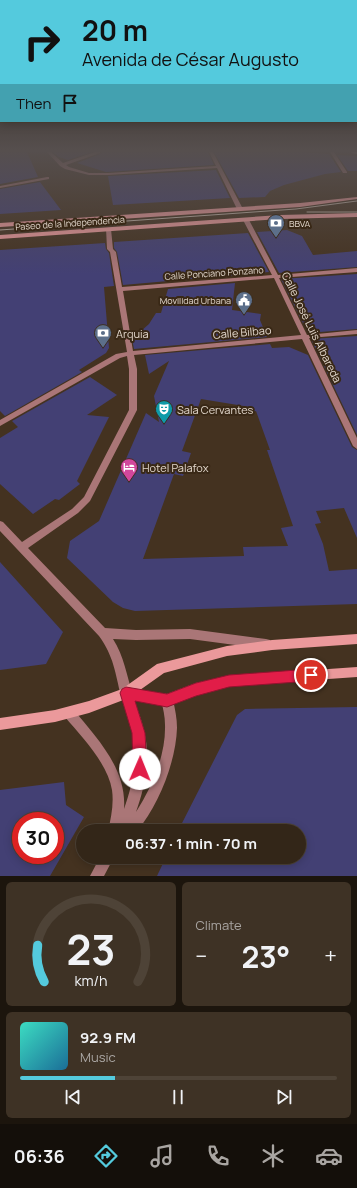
<!DOCTYPE html>
<html lang="en">
<head>
<meta charset="utf-8">
<style>
	:root { --surface:#332618; --page:#3e3225; --text:#f1f3f6; --muted:#a9a5a2; --line:#4e4337; --accent:#54cadd }
	body { margin:0; font-family:Manrope,sans-serif; background:var(--page); color:var(--text); height:100vh; display:flex; flex-direction:column; font-size:15px; white-space:nowrap }
	* { box-sizing:border-box; margin:0 }
	p { font-size:13px; color:var(--muted) }
	.icon { flex:none; width:22px; height:22px; fill:none; stroke:currentColor; stroke-width:2; stroke-linecap:round; stroke-linejoin:round }
	.map { position:relative; height:876px; overflow:hidden }
	.sheet { display:flex; flex-direction:column; gap:6px; padding:6px; background:#1c150d; flex:1 }
	.sheet>* { flex:none }
	.guide { position:absolute; left:0px; top:0px; width:357px; height:122px; box-shadow:0 2px 10px #0003,0 0 0 1px var(--line); background:#54cadd; color:#111; overflow:hidden }
	.speed { position:absolute; left:12px; top:812px; display:flex; gap:8px; font-size:20px; font-weight:700; text-align:center }
	.speed>* { display:grid; place-content:center; width:52px; height:52px; border-radius:50%; background:var(--surface); box-shadow:0 2px 10px #0003,0 0 0 1px var(--line); line-height:1 }
	.speed .limit { border:6px solid #d22; background:#fff; color:#111 }
	.pin { position:absolute; display:grid; place-items:center; width:34px; height:34px; color:#fff; margin:-17px; border:2px solid #fff; border-radius:50%; box-shadow:0 1px 4px #0007 }
	.me { position:absolute; width:44px; margin:-22px; rotate:1deg; stroke-linejoin:round; filter:drop-shadow(0 0 3px #0008) }
	.turn { display:flex; align-items:center; gap:14px; height:84px; padding:0 16px; font-size:18px }
	.turn .icon { width:52px; height:52px; stroke-width:2.5 }
	.turn b { display:block; font-size:28px; line-height:34px }
	.then { display:flex; align-items:center; height:38px; padding:0 16px; background:#0003; gap:8px; font-size:15px }
	.big { font-size:30px; font-weight:700; line-height:1.1 }
	.sheet .widget { flex:1; display:flex; flex-direction:column; justify-content:center; gap:6px; min-width:0; padding:0 14px; border-radius:6px; background:var(--page) }
	.sheet .dial { align-items:center; gap:0 }
	.dial svg { height:104px; overflow:visible; fill:none; stroke:var(--line); stroke-width:7; stroke-linecap:round; text-anchor:middle }
	.dial text { fill:var(--text); stroke:none }
	.song { display:flex; align-items:center; gap:12px }
	.cover { width:48px; height:48px; border-radius:6px; background:linear-gradient(135deg,hsl(170 70% 55%),hsl(200 70% 35%)) }
	.played { height:4px; border-radius:2px; background:linear-gradient(90deg,var(--accent) 30%,var(--line) 30%) }
	.keys { display:flex; justify-content:space-around; direction:ltr }
	.heat { display:flex; justify-content:space-between; align-items:center; font-size:22px; direction:ltr }
	.sheet .tiles { flex:1; display:grid; gap:6px; grid-template-columns:1fr 1fr }
	.widget:last-child { grid-column:span 2 }
	.trip { position:absolute; left:76px; top:824px; width:230px; height:40px; border-radius:20px; background:var(--surface); box-shadow:0 2px 10px #0003,0 0 0 1px var(--line); font-weight:700; line-height:40px; text-align:center }
	.menu { display:flex; height:64px; justify-content:space-around; align-items:center; background:#140f0a; color:var(--muted) }
	.menu .icon { width:28px; height:28px }
	.menu .on { color:var(--accent) }
	.menu b { font-size:18px; color:var(--text) }
	.map>svg:first-child { display:block }
	.building { fill:#434074; fill-rule:evenodd }
	.lines { fill:none; stroke-linecap:round; stroke-linejoin:round }
	.street { fill:#aa7677; fill-rule:evenodd }
	.secondary { fill:#eb999b; fill-rule:evenodd }
	.primary { fill:#f4c9c9; fill-rule:evenodd }
	.tram { stroke:#c0b3a7; stroke-width:1 }
	.route { fill:#e11d48; stroke:#92132f }
	.labels { text-anchor:middle; dominant-baseline:central; stroke-width:4; stroke-linejoin:round; paint-order:stroke }
	.far-street-label { font-size:9px; fill:#e2d7cc; stroke:#392816 }
	.far-poi-label { font-size:9px; fill:#e2d7cc; stroke:#392816; text-anchor:start }
	.street-label { font-size:11px; fill:#e2d7cc; stroke:#392816 }
	.poi-label { font-size:11px; fill:#e2d7cc; stroke:#392816; text-anchor:start }
</style>
</head>
<body>
<div class="map">
<svg width="357" height="876" viewBox="0 0 357 876">
	<rect width="100%" height="100%" fill="#443220"/>
	<path class="building" d="M0,152H27L38,177L0,184Z
		M53,152H92L68,160L59,157Z
		M102,152H208L214,165L106,172L77,163L100,154Z
		M214,152H302L329,154L341,172L325,174L284,185L270,191L265,197L239,198Z
		M337,155L357,156V171H348Z
		M216,170L230,198L113,205L108,176Z
		M40,182L61,210L0,214V189Z
		M287,230L302,236L313,255L357,251V267L279,273L257,232Z
		M248,233L269,272L123,285L117,252L114,248V242Z
		M105,243L106,249L109,253L114,286L104,287L109,348L106,353L79,370L82,372L5,416L0,411V250Z
		M357,274V329L308,333L281,279Z
		M235,283L232,310L261,314L260,320L267,337L134,349L132,339L149,324L156,313H161L168,289Z
		M357,336V435L311,339Z
		M270,344L272,348L289,347L308,355L352,447L357,450V538L344,508L316,511L321,523L315,524L323,544L329,571L357,569V604L135,611L123,608L113,602L67,558L70,541L99,521L146,413L159,422L154,396L169,361L149,374L145,355ZM201,399L250,407L251,412L256,411L270,450H267L293,526L281,528L288,546L243,547L244,556L143,559L174,474L183,476L191,453L182,451Z
		M90,377L117,395L87,415L109,417L77,481L80,484L59,500L55,499L33,514L0,484V438L18,427L12,421Z
		M0,562L63,632L46,664L0,670Z
		M357,707V876H157L166,857H299V831H178L237,715L245,709Z
		M64,782L66,805L84,817L50,876H0V790ZM21,821H55V855H21Z"/>
	<g class="lines">
		<path class="street" d="M47,152H51L63,163L95,152H100V153L66,165L69,167L89,173H108L216,166L209,152H213L243,209L240,211L237,209L217,168L108,175H89L65,169L60,166Z
			M330,152H334L347,172V173H343Z
			M47,177H49V179L0,188V186Z
			M246,218L249,220L278,275L357,268V272L279,278L307,335L357,330V334L309,338L357,438V449L353,446L302,339L134,355L137,369V410L90,501L78,513L28,548L105,628L136,630L190,629L266,639L270,640L271,644L270,648L266,649L190,639L136,640L113,639C124,656 127,676 133,696C136,708 142,719 144,731C151,757 145,787 136,812C152,787 166,755 165,725C165,716 163,708 161,700L163,696L167,694L171,696L173,700C175,709 177,718 177,728C176,761 159,805 137,831H108C111,818 114,804 112,790C108,764 82,737 65,717L63,713L65,709L69,707L73,709C97,738 127,769 124,809C133,784 138,757 133,731C130,719 124,708 121,696C115,672 114,657 99,636L0,531V521L3,522L22,542L72,509L84,497L129,410V369L127,356L120,358L0,426V420L116,354L127,352L110,252L107,249L106,228L111,229L113,249L116,252L122,287L272,275L243,220ZM274,278L301,335L133,351L123,291Z
			M100,857H114L104,876H90Z"/>
		<path class="secondary" d="M357,197V199L300,207L0,227V223L300,203Z
			M357,213V217L280,219L0,239V235L280,215Z
			M357,634V644L272,650L227,656L164,673L140,690L167,694L196,683L229,676L357,667V677L229,686L196,695L167,706L126,699L89,713L55,722L0,730V718L55,710L89,701L122,689L157,664L227,646L272,640Z"/>
		<path class="primary" d="M351,152H357V154L352,153Z"/>
		<path class="tram" d="M307,212H357
			M0,230L296,209L357,201"/>
	</g>
	<linearGradient id="sky" x2="0" y2="1"><stop stop-color="#251c12"/><stop offset="0.55" stop-color="#564f4e"/><stop offset="1" stop-color="#564f4e" stop-opacity="0"/></linearGradient>
	<rect width="357" height="274" fill="url(#sky)"/>
	<path class="route" d="M311,669L315,670L317,675L315,679L311,681L229,687L196,696L167,707L135,701L145,733L147,769L145,774L140,776L135,774L133,769L132,733L120,693L122,689L126,687L167,694L196,683L229,675Z"/>
	<defs>
		<g id="bank-pin" transform="scale(0.9)"><path d="M0 17L-7.5 6A9.5 9.5 0 1 1 7.5 6Z" fill="#5c6f8a" stroke="#392816"/><path d="M-6-4H6V4H-6ZM0-2.3a2.3 2.3 0 1 0 0 4.6a2.3 2.3 0 1 0 0-4.6Z" fill="#fff"/></g>
		<g id="civic-pin" transform="scale(0.9)"><path d="M0 17L-7.5 6A9.5 9.5 0 1 1 7.5 6Z" fill="#5c6f8a" stroke="#392816"/><path d="M-.6-6.5H3V-4.5H.6V-3L4-1V1h2V6H-6V1h2V-1L-.6-3ZM-1.2 2.5V6h2.4V2.5Z" fill="#fff"/></g>
		<g id="theatre-pin" transform="scale(0.9)"><path d="M0 17L-7.5 6A9.5 9.5 0 1 1 7.5 6Z" fill="#0f9aa8" stroke="#392816"/><path d="M-5-5.5Q0-4 5-5.5V0Q5 5 0 6Q-5 5-5 0ZM-3.3-2.5H-1v1.5H-3.3ZM1-2.5H3.3v1.5H1ZM-2.8 1Q0 5.5 2.8 1Z" fill="#fff"/></g>
		<g id="hotel-pin" transform="scale(0.9)"><path d="M0 17L-7.5 6A9.5 9.5 0 1 1 7.5 6Z" fill="#d1479c" stroke="#392816"/><path d="M-6-4.5h1.5V1H6V5H4.5V3h-9V5H-6ZM-4 0a1.8 1.8 0 1 1 3.6 0ZM.5 0V-2.5h3Q6-2.5 6 0Z" fill="#fff"/></g>
	</defs>
	<g fill-rule="evenodd">
		<use href="#bank-pin" x="276" y="223"/>
		<use href="#civic-pin" x="244" y="300"/>
		<use href="#bank-pin" x="103" y="333"/>
		<use href="#theatre-pin" x="164" y="409"/>
		<use href="#hotel-pin" x="129" y="467"/>
	</g>
	<g class="labels">
		<g class="far-street-label">
			<text transform="translate(70 223) rotate(-4)">Paseo de la Independencia</text>
			<text transform="translate(214 273) rotate(-4)">Calle Ponciano Ponzano</text>
		</g>
		<g class="far-poi-label">
			<text x="289" y="223">BBVA</text>
			<text x="231" y="300" text-anchor="end">Movilidad Urbana</text>
		</g>
		<g class="street-label">
			<text transform="translate(312 327) rotate(64)">Calle José Luis Albareda</text>
			<text transform="translate(242 332) rotate(-5)">Calle Bilbao</text>
		</g>
		<g class="poi-label">
			<text x="116" y="333">Arquia</text>
			<text x="177" y="409">Sala Cervantes</text>
			<text x="142" y="467">Hotel Palafox</text>
		</g>
	</g>
</svg>
<div class="speed"><div class="limit">30</div></div>
<div class="pin" style="left:311px;top:675px;background:#d93025"><svg class="icon" aria-label="arrive" viewBox="0 0 24 24"><path d="M6 21V4h12l-3 4 3 4H6"/></svg></div>
<svg class="me" style="left:140px;top:769px" viewBox="-20 -20 40 40"><circle r="19" fill="#fff"/><path d="M0-13L10 11 0 6-10 11z" fill="#e11d48"/></svg>
<div class="trip">06:37 · 1 min · 70 m</div>
<div class="guide">
<div class="turn"><svg class="icon" aria-label="right" viewBox="0 0 24 24"><path d="M7 20v-9h11M14 6l5 5-5 5"/></svg><div><b>20 m</b>Avenida de César Augusto</div></div>
<div class="then">Then<svg class="icon" aria-label="arrive" viewBox="0 0 24 24"><path d="M6 21V4h12l-3 4 3 4H6"/></svg></div>
</div>
</div>
<section class="sheet">
<div class="tiles">
<div class="widget dial"><svg viewBox="0 0 100 80">
<path d="M14 69A42 42 0 1 1 86 69"/>
<path d="M14 69A42 42 0 0 1 9 41" stroke="#54cadd"/>
<text x="50" y="56" font-size="32" font-weight="700">23</text>
<text x="50" y="72" font-size="11">km/h</text>
</svg></div>
<div class="widget"><p>Climate</p>
<div class="heat"><a>−</a><b class="big">23°</b><a>+</a></div>
</div>
<div class="widget">
<div class="song"><i class="cover"></i><div><b>92.9 FM</b><p>Music</p></div></div>
<div class="played"></div>
<div class="keys"><svg class="icon" aria-label="previous" viewBox="0 0 24 24"><path d="M18 5L8 12l10 7zM5 5v14"/></svg><svg class="icon" aria-label="pause" viewBox="0 0 24 24"><path d="M8 5v14M16 5v14"/></svg><svg class="icon" aria-label="next" viewBox="0 0 24 24"><path d="M6 5l10 7-10 7zM19 5v14"/></svg></div>
</div>
</div>
</section>
<nav class="menu">
<b>06:36</b>
<svg class="icon on" aria-label="directions" viewBox="0 0 24 24"><path d="M12 3l9 9-9 9-9-9zM9 14v-3h6M13 9l2 2-2 2"/></svg>
<svg class="icon" aria-label="music" viewBox="0 0 24 24"><path d="M9 18V5l10-2v13"/><circle cx="6" cy="18" r="3"/><circle cx="16" cy="16" r="3"/></svg>
<svg class="icon" aria-label="phone" viewBox="0 0 24 24"><path d="M5 4h4l2 5-3 2q2 4 5 5l2-3 5 2v4C11 20 4 13 5 4z"/></svg>
<svg class="icon" aria-label="climate" viewBox="0 0 24 24"><path d="M12 3v18M4 7l16 10M4 17L20 7"/></svg>
<svg class="icon" aria-label="car" viewBox="0 0 24 24"><path d="M5 17H2v-5l4-1 3-4h7l3 4 3 1v5h-3M9 17h6M6 11h13"/><circle cx="7" cy="17" r="2"/><circle cx="17" cy="17" r="2"/></svg>
</nav>
</body>
</html>
